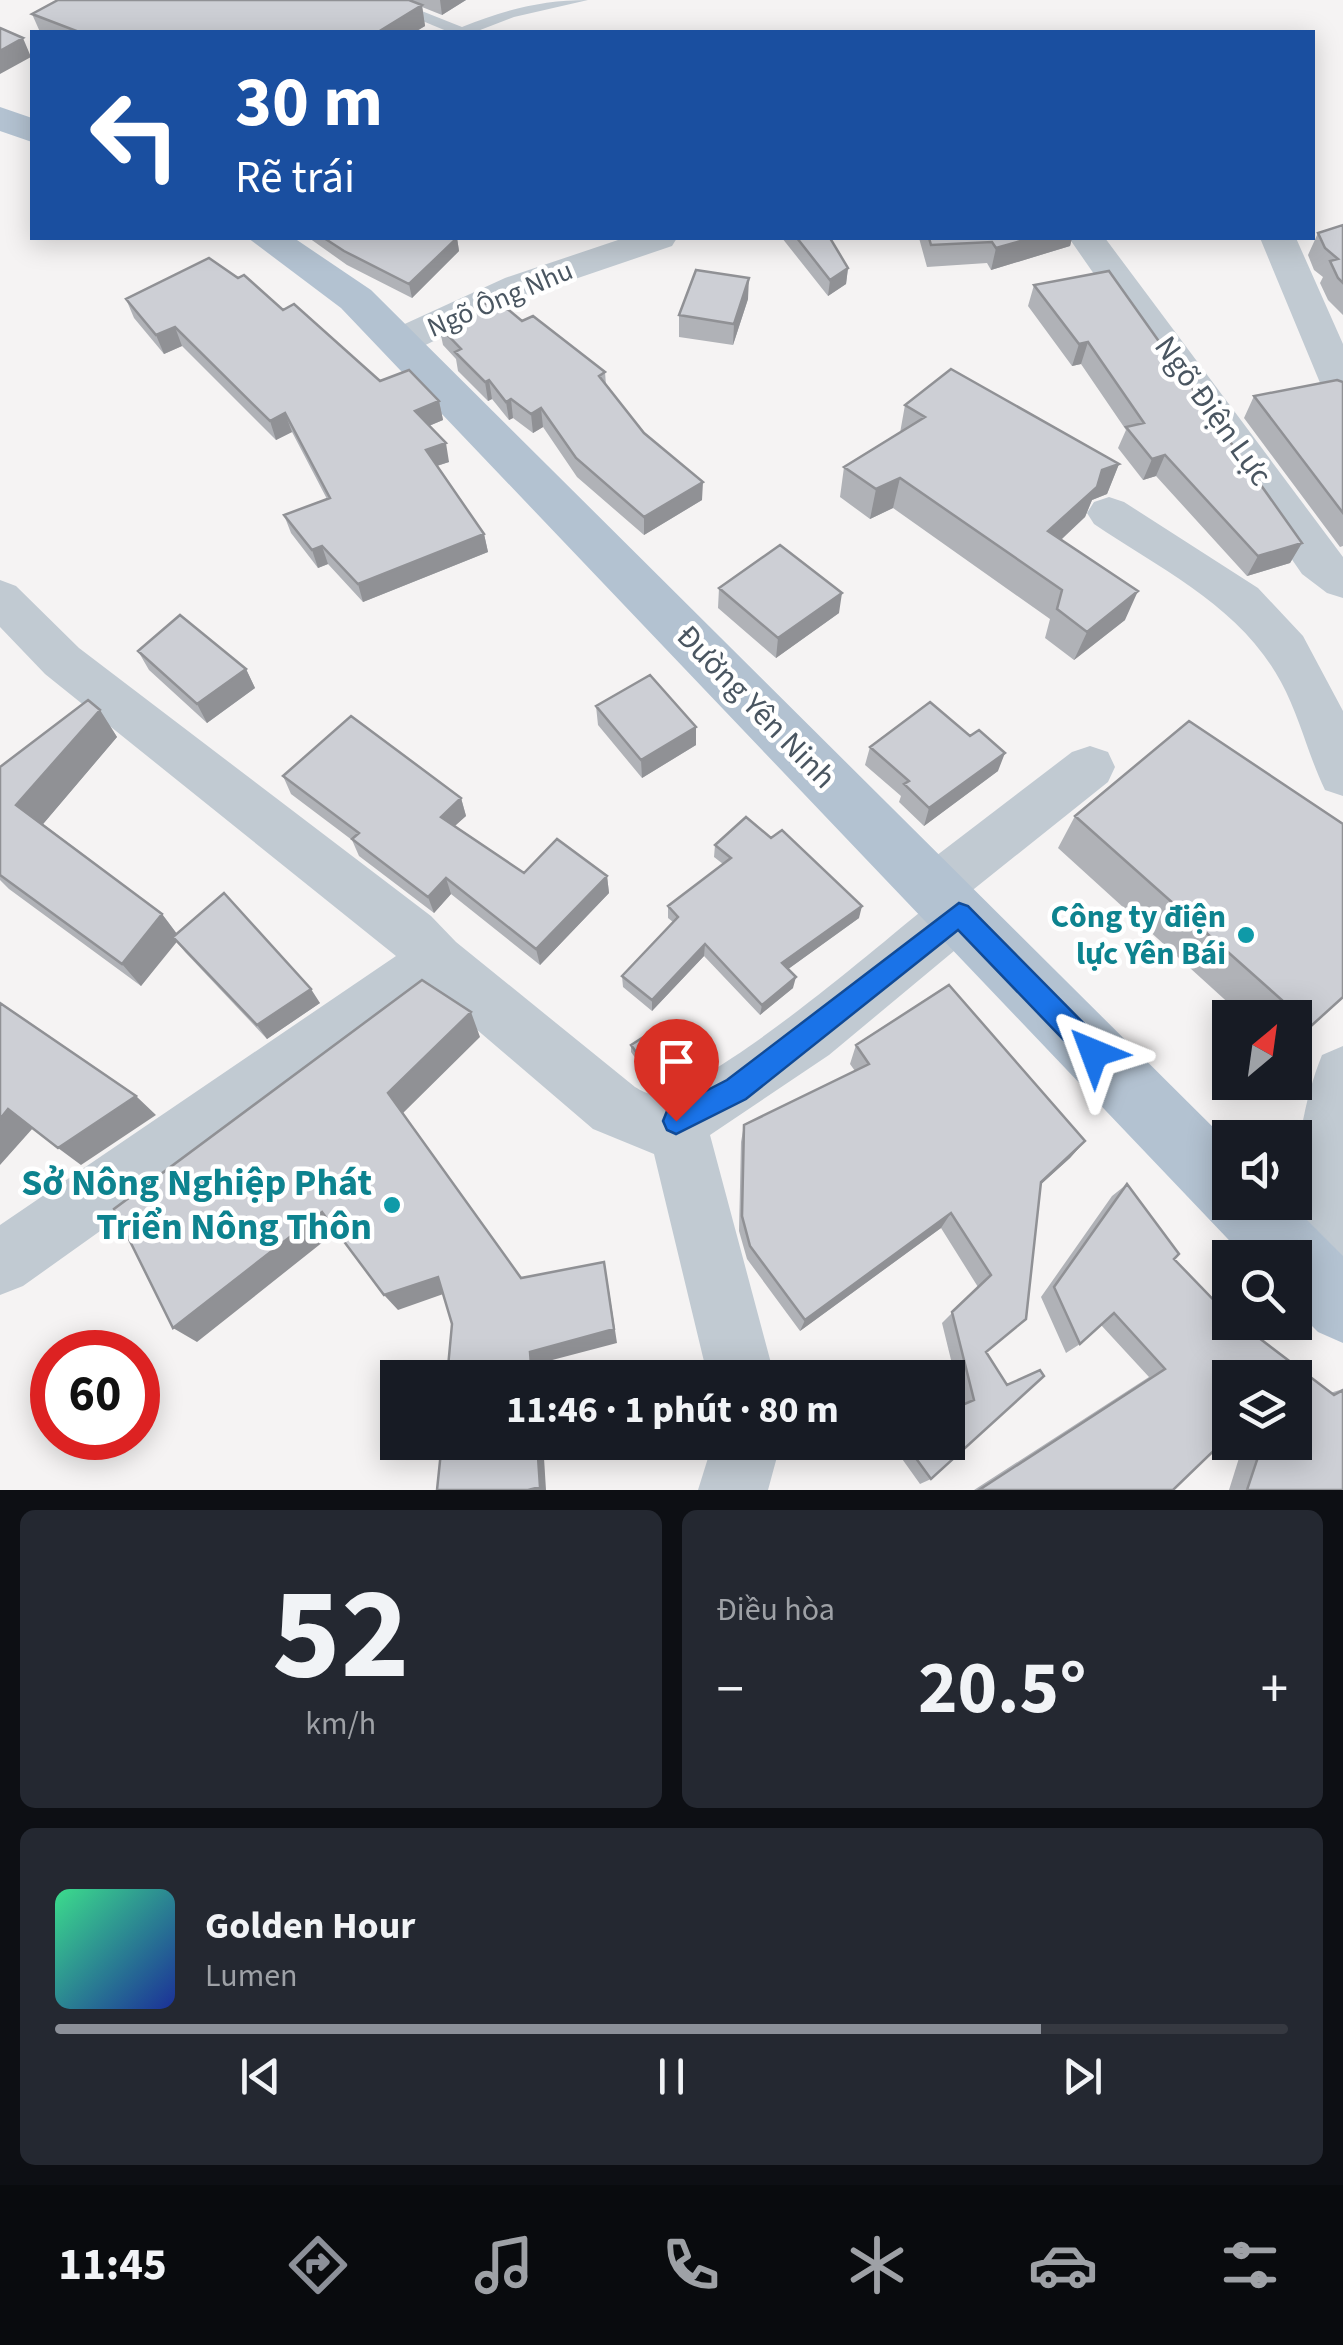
<!DOCTYPE html>
<html lang="vi">
<head>
<meta charset="utf-8">
<style>
	:root { --surface:#171b24; --page:#242831; --text:#f1f3f6; --muted:#9ea1a6; --line:#363941; --accent:#8c9099 }
	body { margin:0; font-family:"Source Sans 3",sans-serif; background:var(--page); color:var(--text); height:100vh; display:flex; flex-direction:column; font-size:38px; white-space:nowrap }
	* { box-sizing:border-box; margin:0 }
	p { font-size:32px; color:var(--muted) }
	.icon { flex:none; width:55px; height:55px; fill:none; stroke:currentColor; stroke-width:2; stroke-linecap:round; stroke-linejoin:round }
	.map { position:relative; height:1490px; overflow:hidden }
	.panel { display:flex; flex-direction:column; gap:20px; padding:20px; background:#0d0f14; flex:1 }
	.panel>* { flex:none }
	.banner { position:absolute; left:30px; top:30px; width:1285px; height:210px; border-radius:0px; box-shadow:0 5px 25px #0003; background:#1a4fa0; color:#fff; overflow:hidden }
	.needle { width:65px; rotate:29deg }
	.fabs { position:absolute; left:1212px; top:1000px; display:grid; gap:20px }
	.fabs a { display:grid; place-items:center; width:100px; height:100px; border-radius:0px; background:var(--surface); box-shadow:0 5px 25px #0003; font-size:50px }
	.speed { position:absolute; left:30px; top:1330px; display:flex; gap:20px; font-size:50px; font-weight:700; text-align:center }
	.speed>* { display:grid; place-content:center; width:130px; height:130px; border-radius:50%; background:var(--surface); box-shadow:0 5px 25px #0003; line-height:1 }
	.speed .limit { border:15px solid #d22; background:#fff; color:#111 }
	.pin { position:absolute; display:grid; place-items:center; width:85px; height:85px; color:#fff; margin:-102px -42px; border-radius:50% 50% 50% 0; rotate:-45deg; box-shadow:0 0 10px #0007 }
	.pin .icon { rotate:45deg }
	.me { position:absolute; width:110px; margin:-55px; rotate:316deg; stroke-linejoin:round; filter:drop-shadow(0 0 8px #0008) }
	.turn { display:flex; align-items:center; gap:35px; height:210px; padding:0 40px; font-size:45px }
	.turn .icon { width:130px; height:130px; stroke-width:2.5 }
	.turn b { display:block; font-size:70px; line-height:85px }
	.big { font-size:75px; font-weight:700; line-height:1.1 }
	.panel .widget { flex:1; display:flex; flex-direction:column; justify-content:center; gap:15px; min-width:0; padding:0 35px; border-radius:15px; background:var(--page) }
	.panel .dial { align-items:center; gap:0 }
	.dial b { font-size:130px; line-height:1 }
	.song { display:flex; align-items:center; gap:30px }
	.cover { width:120px; height:120px; border-radius:15px; background:linear-gradient(135deg,hsl(150 70% 55%),hsl(230 70% 35%)) }
	.played { height:10px; border-radius:5px; background:linear-gradient(90deg,var(--accent) 80%,var(--line) 80%) }
	.keys { display:flex; justify-content:space-around; direction:ltr }
	.heat { display:flex; justify-content:space-between; align-items:center; font-size:55px; direction:ltr }
	.panel .tiles { flex:1; display:grid; gap:20px; grid-template-columns:1fr 1fr }
	.widget:last-child { grid-column:span 2 }
	.trip { position:absolute; left:380px; top:1360px; width:585px; height:100px; border-radius:0px; background:var(--surface); box-shadow:0 5px 25px #0003; font-weight:700; line-height:100px; text-align:center }
	.dock { display:flex; height:160px; justify-content:space-around; align-items:center; background:#090b0e; color:var(--muted) }
	.dock .icon { width:70px; height:70px }
	.dock .selected { color:var(--accent) }
	.dock b { font-size:45px; color:var(--text) }
	.map>svg:first-child { display:block }
	.lines { fill:none; stroke-linecap:round; stroke-linejoin:round }
	.service { fill:#c1cad2; fill-rule:evenodd }
	.minor { fill:#c1cad2; fill-rule:evenodd }
	.primary { fill:#b3c2d1; fill-rule:evenodd }
	.wall { fill:#b0b2b7 }
	.shaded-wall { fill:#909195 }
	.building { fill:#cdcfd5; stroke:#909195; stroke-width:2.5 }
	.route { fill:#1a73e8; stroke:#114b97; stroke-width:2.5 }
	.culture-dot { fill:#0f9aa8; stroke:#fff; stroke-width:4 }
	.labels { text-anchor:middle; dominant-baseline:central; stroke-width:9; stroke-linejoin:round; paint-order:stroke }
	.far-street-label { font-size:28px; fill:#4a5661; stroke:#fff }
	.street-label { font-size:32px; fill:#4a5661; stroke:#fff }
	.culture-label { font-size:32px; font-weight:bold; fill:#0d838f; stroke:#fff; text-anchor:end }
	.near-culture-label { font-size:38px; font-weight:bold; fill:#0d838f; stroke:#fff; text-anchor:end }
</style>
</head>
<body>
<div class="map">
<svg width="1343" height="1490" viewBox="0 0 1343 1490">
	<rect width="100%" height="100%" fill="#f5f3f3"/>
	<g class="lines">
		<path class="service" d="M372,0H394L462,27C504,10 542,0 588,0L514,17L475,32H449Z"/>
		<path class="minor" d="M624,238H677L672,246L531,294L413,351L399,355L385,351L379,342L385,333L505,278Z
			M1069,238H1105L1343,557V598L1327,593L1302,574Z
			M1260,238H1296L1343,344V404L1329,400L1323,390Z
			M1109,497L1124,502L1258,588L1303,636L1343,711V796L1325,790C1308,755 1300,717 1281,682C1241,607 1162,570 1094,524L1087,513L1094,502Z
			M0,580L16,586L79,648L431,916L456,942L635,1087C642,1091 648,1095 657,1094C714,1088 873,950 924,909L915,906L907,889L915,872L1072,752L1090,746L1108,752L1115,767L1108,782L969,893L978,897L986,914L978,931L829,1055L710,1135L775,1378H708L654,1154L593,1129L434,993L23,1286L0,1295V1225L396,956L45,674L0,627Z
			M1343,1046V1260L1332,1295L1309,1304L1295,1298V1258H1280L1290,1202H1295C1295,1155 1304,1099 1322,1055Z
			M713,1442H781L768,1490H698Z"/>
		<path class="primary" d="M0,107L32,118V142L0,131Z
			M248,238H294L371,290L1230,1144V1202H1289L1343,1256V1343L1318,1332L1295,1309V1258H1246L341,308Z"/>
	</g>
	<path class="wall" d="M58,0H466L442,15L422,7L425,26L415,32H40L32,14Z
		M1343,225V315L1328,300L1320,283L1323,277L1314,270L1308,255L1318,233Z
		M309,238H457L459,251L412,298L347,265Z
		M782,238H830L848,268L846,284L828,296Z
		M919,238H1072L1070,246L991,270L987,263L927,267Z
		M1034,285L1302,543L1290,563L1247,576L1156,476L1143,480L1118,448L1126,430L1081,364L1072,366L1028,306Z
		M126,299L283,310L380,381L439,401L443,420L429,426L449,462L437,466L484,534L488,552L363,602L328,564L318,568L291,533L284,515L327,499L292,432L276,440L182,346L164,354L134,318Z
		M748,299L733,345L679,337V315Z
		M522,321L605,372L606,385L644,433L702,500L644,535L577,477L543,427L533,433L513,418L509,420L492,399L488,401L458,371L456,359L443,345L439,326Z
		M1343,382V546L1340,547L1244,418L1254,396Z
		M905,405L1119,464L1107,494L1092,500L1085,517L1061,540L1125,620L1074,660L1045,638L1050,619L893,508L870,519L840,497L844,467L900,433Z
		M719,588L839,613L776,658L718,608Z
		M138,651L246,669L255,688L207,723L149,670Z
		M596,706L696,745L642,778L598,725Z
		M100,710L117,737L43,824L162,914L177,934L320,1003L267,1039L185,952L176,941L141,986L9,889L0,880V767Z
		M870,747L998,771L924,826L899,802L901,796L865,765Z
		M283,776L461,798L466,816L454,826L524,873L607,876L609,893L540,965L451,894L434,913L359,856L352,840L291,794Z
		M1075,816L1343,998L1295,1040V1018H1245L1058,848Z
		M715,845L859,918L788,969L793,988L760,1015L704,956L652,1011L623,987L622,976L673,922L668,918V906L723,864L714,857Z
		M631,1045L681,1055L680,1062L652,1081L631,1052Z
		M856,1045L1085,1141L1070,1158L1040,1185L986,1352L1007,1385L931,1479L920,1484L890,1442H948L962,1405L942,1323L978,1287L941,1228L800,1331L747,1259L739,1231L741,1142L744,1125L855,1071L850,1064Z
		M1127,1184L1174,1259L1230,1317L1330,1393L1343,1389V1490H1229L1244,1442H1295V1378H1230L1173,1490H974L1149,1377L1101,1325L1080,1344L1066,1353L1041,1297L1112,1196Z"/>
	<path class="shaded-wall" d="M440,0H466L442,15Z
		M422,5L425,26L415,32H378Z
		M23,38L31,57L0,74V51Z
		M457,238L459,251L412,298L409,284Z
		M1031,238H1072L1070,246L991,270L996,248Z
		M848,268L846,284L828,296L830,280Z
		M749,278L748,299L733,345L734,324Z
		M175,327L182,346L164,354L156,335Z
		M1088,342L1081,364L1072,366L1079,344Z
		M489,380L492,399L488,401L485,382Z
		M511,399L513,418L509,420L506,402Z
		M439,401L443,420L419,430L415,411Z
		M541,408L543,427L533,433L531,414Z
		M285,413L292,432L276,440L270,421Z
		M446,443L449,462L430,468L426,450Z
		M1165,455L1156,476L1143,480L1152,459Z
		M1119,464L1107,494L1092,500L1085,517L1038,561L1048,531L1102,470Z
		M900,478L893,508L870,519L876,489Z
		M703,482L702,500L644,535V517Z
		M484,534L488,552L363,602L358,584Z
		M1302,543L1290,563L1247,576L1258,556Z
		M322,546L328,564L318,568L312,550Z
		M1138,591L1125,620L1074,660L1087,632Z
		M842,593L839,613L776,658L778,638Z
		M246,669L255,688L207,723L197,704Z
		M100,710L117,737L38,830L16,805Z
		M696,727V745L642,778L641,760Z
		M1005,753L998,771L924,826L929,808Z
		M461,798L466,816L446,834L441,817Z
		M607,876L609,893L540,965L536,949Z
		M446,878L451,894L434,913L428,897Z
		M862,906L859,918L780,975L782,963Z
		M162,914L180,938L141,986L122,964Z
		M705,944L704,956L652,1011V1000Z
		M796,977L793,988L760,1015L762,1005Z
		M311,989L320,1003L267,1039L257,1025Z
		M471,1012L480,1037L400,1116L388,1093Z
		M681,1055L680,1062L652,1081V1074Z
		M136,1096L156,1115L81,1165L58,1148Z
		M8,1109L33,1128L0,1165V1119Z
		M1085,1141L1070,1158L1027,1197L1041,1182Z
		M322,1212L338,1230L197,1342L173,1328Z
		M951,1213L941,1228L800,1331L805,1320Z
		M438,1277L449,1292L398,1310L384,1295Z
		M607,1278L617,1343L537,1364L538,1378H532L530,1352Z
		M537,1442H543L546,1490H528Z"/>
	<path class="building" d="M58,0H409L422,5L378,32H79L32,14Z
		M0,28L23,38L0,51Z
		M1343,225V283L1338,278L1330,261L1338,259L1325,248L1318,233Z
		M324,238H457L409,284L344,251Z
		M797,238H830L848,268L830,280Z
		M929,238H1031L996,248L992,242L931,245Z
		M209,258L238,278L244,275L283,310L294,304L380,381L409,370L439,401L415,411L446,443L426,450L484,534L358,584L322,546L312,550L284,515L330,498L285,413L270,421L175,327L156,335L126,299Z
		M696,270L749,278L734,324L679,315Z
		M1109,271L1302,543L1258,556L1165,455L1152,459L1126,427L1144,423L1088,342L1079,344L1034,285Z
		M489,302H499L522,321L533,316L605,372L599,376L644,433L703,482L644,517L576,458L541,408L531,414L511,399L506,402L489,380L485,382L455,352L461,349L439,326Z
		M951,369L1119,464L1102,470L1097,487L1048,531L1138,591L1087,632L1057,609L1062,590L900,478L876,489L844,467L925,417L905,405Z
		M1337,380L1343,382V513L1254,396Z
		M780,545L842,593L778,638L719,588Z
		M180,615L246,669L197,704L138,651Z
		M650,675L696,727L641,760L596,706Z
		M88,700L100,710L16,805L162,914L122,964L0,875V767Z
		M930,702L970,736L979,730L1005,753L929,808L904,784L909,781L870,747Z
		M351,716L461,798L441,817L524,873L557,839L607,876L536,949L446,878L428,897L352,839L359,833L283,776Z
		M1189,721L1343,824V997L1311,1026L1075,816Z
		M746,817L771,838L782,830L862,906L782,963L796,977L762,1005L705,944L652,1000L622,976L678,917L668,906L731,858L715,845Z
		M224,893L311,989L257,1025L173,937Z
		M422,980L471,1012L388,1093L521,1278L604,1262L614,1329L530,1352L532,1378H447L452,1324L438,1277L384,1295L322,1212L173,1328L114,1209Z
		M949,985L1085,1141L1041,1182L1026,1319L986,1352L1007,1385L1040,1370L1044,1376L931,1479L904,1442H948V1411L974,1400L952,1312L991,1275L951,1213L805,1320L750,1246L742,1216L744,1125L869,1064L856,1045Z
		M0,1003L136,1096L58,1148L8,1109L0,1119Z
		M659,1027L681,1055L652,1074L631,1045Z
		M1127,1184L1179,1254L1174,1259L1230,1317V1322H1238L1334,1395L1343,1390V1490H1247L1263,1442H1295V1378H1230V1435L1173,1490H979L1165,1369L1114,1313L1080,1344L1054,1287Z
		M442,1442H537L540,1487L528,1490H437Z"/>
	<path class="route" d="M959,903L968,906L1104,1044L1108,1053L1104,1062L1094,1066L1085,1062L958,930L746,1099L676,1134L667,1130L663,1121L667,1111L727,1080Z"/>
	<g class="culture-dot">
		<circle cx="1246" cy="935" r="10"/>
		<circle cx="392" cy="1205" r="10"/>
	</g>
	<g class="labels">
		<g class="far-street-label">
			<text transform="translate(500 299) rotate(-23)">Ngõ Ông Nhu</text>
		</g>
		<g class="street-label">
			<text transform="translate(1213 411) rotate(54)">Ngõ Điện Lực</text>
			<text transform="translate(756 707) rotate(46)">Đường Yên Ninh</text>
		</g>
		<g class="culture-label">
			<text x="1226" y="917">Công ty điện<tspan x="1226" dy="37">lực Yên Bái</tspan></text>
		</g>
		<g class="near-culture-label">
			<text x="372" y="1183">Sở Nông Nghiệp Phát<tspan x="372" dy="44">Triển Nông Thôn</tspan></text>
		</g>
	</g>
</svg>
<div class="fabs">
<a><svg class="needle" viewBox="-14 -14 28 28"><path d="M0-13l5 13h-10z" fill="#e53935"/><path d="M0 13l5-13h-10z" fill="#9ea1a6"/></svg></a>
<a><svg class="icon" aria-label="sound" viewBox="0 0 24 24"><path d="M4 9h4l5-4v14l-5-4H4zM17 9q2 3 0 6"/></svg></a>
<a><svg class="icon" aria-label="search" viewBox="0 0 24 24"><circle cx="10" cy="10" r="6"/><path d="M15 15l6 6"/></svg></a>
<a><svg class="icon" aria-label="layers" viewBox="0 0 24 24"><path d="M12 4l9 5-9 5-9-5zM3 14l9 5 9-5"/></svg></a>
</div>
<div class="speed"><div class="limit">60</div></div>
<div class="pin" style="left:676px;top:1121px;background:#d93025"><svg class="icon" aria-label="arrive" viewBox="0 0 24 24"><path d="M6 21V4h12l-3 4 3 4H6"/></svg></div>
<svg class="me" style="left:1094px;top:1053px" viewBox="-20 -20 40 40"><path d="M0-17L14 15 0 8-14 15z" fill="#1a73e8" stroke="#fff" stroke-width="4"/></svg>
<div class="trip">11:46 · 1 phút · 80 m</div>
<div class="banner">
<div class="turn"><svg class="icon" aria-label="left" viewBox="0 0 24 24"><path d="M17 20v-9H6M10 6l-5 5 5 5"/></svg><div><b>30 m</b>Rẽ trái</div></div>
</div>
</div>
<section class="panel">
<div class="tiles">
<div class="widget dial"><b>52</b><p>km/h</p></div>
<div class="widget"><p>Điều hòa</p>
<div class="heat"><a>−</a><b class="big">20.5°</b><a>+</a></div>
</div>
<div class="widget">
<div class="song"><i class="cover"></i><div><b>Golden Hour</b><p>Lumen</p></div></div>
<div class="played"></div>
<div class="keys"><svg class="icon" aria-label="previous" viewBox="0 0 24 24"><path d="M18 5L8 12l10 7zM5 5v14"/></svg><svg class="icon" aria-label="pause" viewBox="0 0 24 24"><path d="M8 5v14M16 5v14"/></svg><svg class="icon" aria-label="next" viewBox="0 0 24 24"><path d="M6 5l10 7-10 7zM19 5v14"/></svg></div>
</div>
</div>
</section>
<nav class="dock">
<b>11:45</b>
<svg class="icon selected" aria-label="directions" viewBox="0 0 24 24"><path d="M12 3l9 9-9 9-9-9zM9 14v-3h6M13 9l2 2-2 2"/></svg>
<svg class="icon" aria-label="music" viewBox="0 0 24 24"><path d="M9 18V5l10-2v13"/><circle cx="6" cy="18" r="3"/><circle cx="16" cy="16" r="3"/></svg>
<svg class="icon" aria-label="phone" viewBox="0 0 24 24"><path d="M5 4h4l2 5-3 2q2 4 5 5l2-3 5 2v4C11 20 4 13 5 4z"/></svg>
<svg class="icon" aria-label="climate" viewBox="0 0 24 24"><path d="M12 3v18M4 7l16 10M4 17L20 7"/></svg>
<svg class="icon" aria-label="car" viewBox="0 0 24 24"><path d="M5 17H2v-5l4-1 3-4h7l3 4 3 1v5h-3M9 17h6M6 11h13"/><circle cx="7" cy="17" r="2"/><circle cx="17" cy="17" r="2"/></svg>
<svg class="icon" aria-label="filters" viewBox="0 0 24 24"><path d="M4 7h16M4 17h16"/><circle cx="9" cy="7" r="2"/><circle cx="15" cy="17" r="2"/></svg>
</nav>
</body>
</html>
